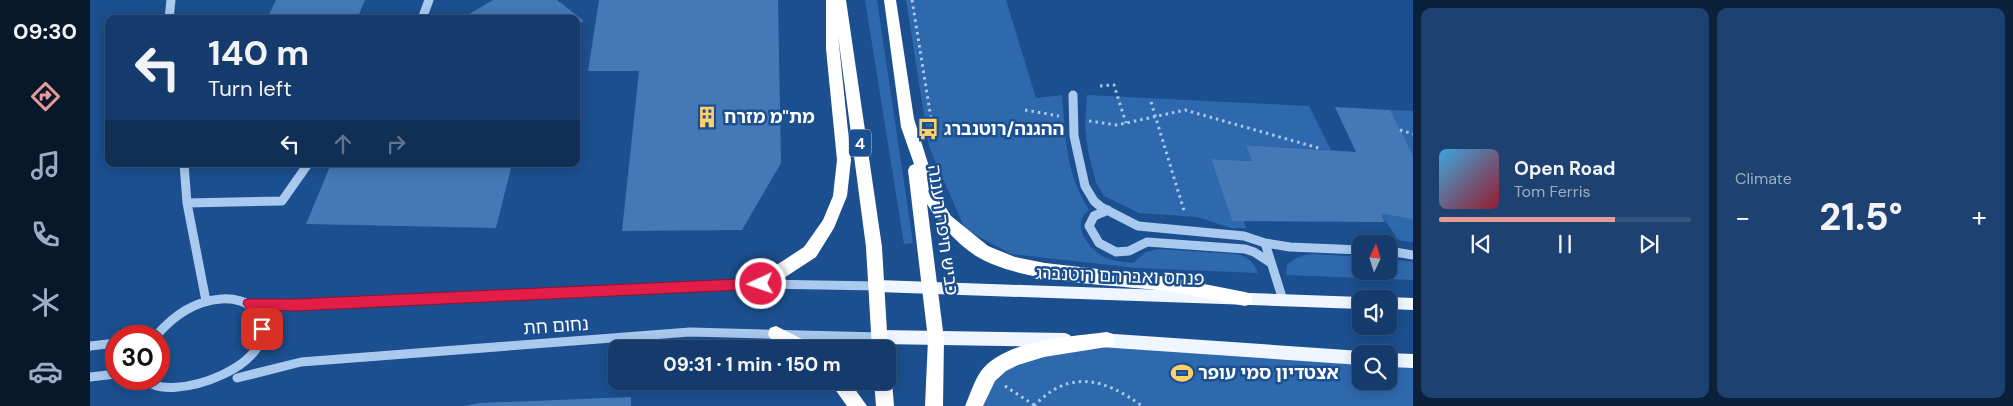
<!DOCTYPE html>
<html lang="en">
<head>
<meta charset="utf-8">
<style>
	:root { --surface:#143b6b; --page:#1d4271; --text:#f1f3f6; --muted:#9dadc1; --line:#33557e; --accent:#e69b98 }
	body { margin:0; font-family:"DM Sans","Noto Sans Hebrew",sans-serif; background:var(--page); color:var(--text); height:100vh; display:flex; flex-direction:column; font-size:19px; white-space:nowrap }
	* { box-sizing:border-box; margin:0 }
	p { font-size:16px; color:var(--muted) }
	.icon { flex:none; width:28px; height:28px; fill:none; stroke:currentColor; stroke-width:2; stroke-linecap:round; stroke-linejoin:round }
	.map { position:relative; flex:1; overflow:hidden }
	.details { display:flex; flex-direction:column; gap:8px; padding:8px; background:#0b203b; width:600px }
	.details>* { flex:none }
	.banner { position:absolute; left:15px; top:15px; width:475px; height:152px; border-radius:10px; box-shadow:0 2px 12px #0003,0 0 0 1px var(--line); background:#143b6b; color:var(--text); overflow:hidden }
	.needle { width:32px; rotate:4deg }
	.buttons { position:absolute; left:1262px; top:235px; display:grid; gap:10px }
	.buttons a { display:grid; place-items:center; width:45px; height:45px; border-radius:10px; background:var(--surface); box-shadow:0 2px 12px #0003,0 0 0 1px var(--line); font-size:25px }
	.speed { position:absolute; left:15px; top:325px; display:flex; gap:10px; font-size:25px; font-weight:700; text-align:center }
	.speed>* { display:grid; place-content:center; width:65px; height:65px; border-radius:50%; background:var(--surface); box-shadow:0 2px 12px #0003,0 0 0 1px var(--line); line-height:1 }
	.speed .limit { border:8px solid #d22; background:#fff; color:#111 }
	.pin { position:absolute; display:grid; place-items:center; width:42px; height:42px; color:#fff; margin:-21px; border-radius:10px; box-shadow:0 2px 8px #0006 }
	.me { position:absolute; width:55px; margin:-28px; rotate:267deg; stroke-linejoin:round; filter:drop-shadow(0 0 4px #0008) }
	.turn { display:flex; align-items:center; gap:18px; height:105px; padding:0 20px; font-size:22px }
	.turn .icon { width:65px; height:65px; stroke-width:2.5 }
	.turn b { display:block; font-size:35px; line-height:42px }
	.lanes { display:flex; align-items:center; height:48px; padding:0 20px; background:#0003; justify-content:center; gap:25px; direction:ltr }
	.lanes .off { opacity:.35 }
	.big { font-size:38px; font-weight:800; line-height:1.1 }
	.details .card { flex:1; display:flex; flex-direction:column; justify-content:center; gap:8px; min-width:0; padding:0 18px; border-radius:10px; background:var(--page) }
	.song { display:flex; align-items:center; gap:15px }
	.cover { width:60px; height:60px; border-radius:8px; background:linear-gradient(135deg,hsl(200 70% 55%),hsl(350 70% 35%)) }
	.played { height:5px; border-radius:2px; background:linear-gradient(90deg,var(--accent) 70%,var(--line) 70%) }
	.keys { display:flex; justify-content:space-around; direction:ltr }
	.heat { display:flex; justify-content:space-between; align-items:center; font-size:28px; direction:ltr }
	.details .tiles { flex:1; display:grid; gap:8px; grid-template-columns:repeat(2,1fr) }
	.trip { position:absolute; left:518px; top:340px; width:288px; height:50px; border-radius:10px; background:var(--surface); box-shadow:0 2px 12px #0003,0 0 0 1px var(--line); font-weight:800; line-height:50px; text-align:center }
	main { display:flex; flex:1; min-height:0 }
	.tabs { display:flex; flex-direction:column; width:90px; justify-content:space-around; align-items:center; background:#08182b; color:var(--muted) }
	.tabs .icon { width:35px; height:35px }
	.tabs .active { color:var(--accent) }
	.tabs b { font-size:22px; color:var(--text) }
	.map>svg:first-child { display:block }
	.green { fill:#2e69ad }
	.building { fill:#4478b7 }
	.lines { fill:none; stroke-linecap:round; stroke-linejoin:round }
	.path { stroke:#a9c9ee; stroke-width:3; stroke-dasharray:2.5 4; stroke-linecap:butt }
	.minor { stroke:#a9c9ee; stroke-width:9 }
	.major { fill:#f0f6ff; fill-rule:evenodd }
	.highway { fill:#fff; fill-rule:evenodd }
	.route { fill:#e11d48; stroke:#92132f }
	.labels { text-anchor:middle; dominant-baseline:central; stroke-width:5; stroke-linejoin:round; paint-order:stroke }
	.shield { fill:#1b4f8f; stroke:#bbcadd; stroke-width:1 }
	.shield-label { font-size:16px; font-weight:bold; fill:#fff }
	.poi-label { font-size:18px; font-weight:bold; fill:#fff; stroke:#1b4f8f; text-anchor:start }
	.street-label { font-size:18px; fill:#fff; stroke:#1b4f8f }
</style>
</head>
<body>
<main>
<nav class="tabs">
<b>09:30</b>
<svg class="icon active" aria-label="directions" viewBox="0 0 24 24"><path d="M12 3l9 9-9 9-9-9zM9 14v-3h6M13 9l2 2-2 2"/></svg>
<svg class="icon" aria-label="music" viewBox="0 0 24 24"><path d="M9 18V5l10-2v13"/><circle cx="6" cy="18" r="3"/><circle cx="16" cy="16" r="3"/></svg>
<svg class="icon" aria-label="phone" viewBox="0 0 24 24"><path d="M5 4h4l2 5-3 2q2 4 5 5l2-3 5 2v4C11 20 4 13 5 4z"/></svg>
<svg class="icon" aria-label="climate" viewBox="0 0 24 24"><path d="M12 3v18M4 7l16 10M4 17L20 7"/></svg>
<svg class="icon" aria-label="car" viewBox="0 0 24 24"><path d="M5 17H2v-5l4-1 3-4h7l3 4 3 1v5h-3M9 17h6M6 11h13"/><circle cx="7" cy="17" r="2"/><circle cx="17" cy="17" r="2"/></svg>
</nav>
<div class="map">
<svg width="1323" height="406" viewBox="0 0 1323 406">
	<rect width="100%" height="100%" fill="#1b4f8f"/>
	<path class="green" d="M775,0H787L823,243L814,244Z
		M816,0H916L946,98L972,95C976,140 975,170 999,210C980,224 998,247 1012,256C1021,261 1034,262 1043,263L1056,252L1068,249L1147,254C1158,257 1164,262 1168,273L1046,268L921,254L875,229L839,147Z
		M997,95L1219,106L1241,150L1157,145L1162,161L1121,159L1142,221H1154L1156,228H1141L1107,217L1049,213L1014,196L1006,183L998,151L995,126Z
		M1300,110L1323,111V155Z
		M1291,214L1323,219V242L1308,240Z
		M1224,254L1271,257V271H1299V259L1323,262V280L1196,275L1197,265C1206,257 1212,255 1224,254Z
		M1012,345L1271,361V381H1299V363L1323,364V406H890L893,395L924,360Z"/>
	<path class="building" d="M186,0H275L267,19H177Z
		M403,0H467L494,21L486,26V19H371Z
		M509,0H688L691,163L652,230L532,231L549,71H498Z
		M1245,107L1300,110L1323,155V219L1291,214L1295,222L1142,221L1121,159L1162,161L1156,145L1266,152Z
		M241,164H422L406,228L216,224Z
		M541,397V406H373L390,403Z"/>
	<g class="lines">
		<path class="path" d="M822,0L844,137
			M1010,86L1024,85L1036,123
			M1061,102L1095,214
			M935,110L969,116
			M999,121L1027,125L1095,110L1232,149
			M1310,130L1323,134
			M915,386L944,405
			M944,406C979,369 1014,378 1052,406"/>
		<path class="minor" d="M79,19L81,0
			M332,19L339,0
			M983,95L984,136L995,186L1004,201L1011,207L1048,226L1154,236L1175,243L1200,247L1271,250
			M94,164L97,203L116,301
			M97,203L192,201L218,164
			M1018,210L1004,216L999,226L1009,243L1026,252L1039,251L1057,242L1155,249L1164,252L1181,263
			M1175,243L1193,300
			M1299,251L1323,255
			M159,304L205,305L671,284L788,286
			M0,346L26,343
			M0,377L26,374
			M147,378L211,362L600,332L790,337
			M56,379C74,406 204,364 165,311C158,301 143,298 131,299C104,301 83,316 66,336"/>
		<path class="major" d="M788,280L1271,297L1276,299H1271V309L788,292L783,290L781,286L783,282Z
			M1299,297L1323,298V310L1299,309V299H1294Z
			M790,330L975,333L980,335L982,340L980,345L975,347L790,344L785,342L783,337L785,332Z
			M1010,333L1271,351L1276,354H1271V365L1010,347L1005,345L1003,340L1005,335Z
			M1299,353L1323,354V368L1299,367Z"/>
		<path class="highway" d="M736,0H756L792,247L798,349L796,354V349H782L776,247L748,35L761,160L757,196L744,228L726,257L677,289L671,291L665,289L663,284L665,279L714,247L733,220L743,196L747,160L736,49Z
			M794,0H806L824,119L848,195L861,216L898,246L925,257L955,263L1078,277L1155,292L1161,294L1163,299L1161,304L1155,306C1129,301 1103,295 1076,291C1022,284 932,284 886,256C866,243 850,224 837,204L854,339L853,406H835L838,339L818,170L820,166L824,164L811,127Z
			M686,326L720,343L722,349C707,349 685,351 678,334L680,328Z
			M1017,332L1023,334L1025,340L1023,346L954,357L928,365L916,371L905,381L893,406H875C880,395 884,381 891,371C916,339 980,337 1017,332Z
			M796,374L799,375L802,381L804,406H786L784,381H796Z
			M739,381H759L777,406H757Z"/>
	</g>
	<path class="route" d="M671,278L676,280L677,284L676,288L671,289L205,311L173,310L179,329L177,333L172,335L168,333L163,318L153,304L154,300L159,299H205Z"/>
	<defs>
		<g id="building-bare" transform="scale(1.725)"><path d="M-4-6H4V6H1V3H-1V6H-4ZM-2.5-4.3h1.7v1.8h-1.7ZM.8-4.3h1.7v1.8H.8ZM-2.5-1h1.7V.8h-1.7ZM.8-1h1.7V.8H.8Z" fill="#ffd166" stroke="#1b4f8f" stroke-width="2.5" paint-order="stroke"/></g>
		<g id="bus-bare" transform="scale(1.725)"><path d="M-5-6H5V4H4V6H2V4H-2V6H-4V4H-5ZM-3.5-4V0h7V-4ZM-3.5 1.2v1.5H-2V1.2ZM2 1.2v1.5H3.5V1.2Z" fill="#ffd166" stroke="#1b4f8f" stroke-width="2.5" paint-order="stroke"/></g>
		<g id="stadium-bare" transform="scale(1.725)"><path d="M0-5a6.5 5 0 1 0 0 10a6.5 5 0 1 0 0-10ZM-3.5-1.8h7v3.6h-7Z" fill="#ffd166" stroke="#1b4f8f" stroke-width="2.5" paint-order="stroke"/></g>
	</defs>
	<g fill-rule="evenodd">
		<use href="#building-bare" x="617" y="117"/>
		<use href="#bus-bare" x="838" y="129"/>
		<use href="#stadium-bare" x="1092" y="373"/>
	</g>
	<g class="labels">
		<rect class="shield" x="759" y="129.5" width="22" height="27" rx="4"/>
		<g class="shield-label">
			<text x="770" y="143">4</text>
		</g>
		<g class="poi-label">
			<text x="634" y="117">מת"מ מזרח</text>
			<text x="854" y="129">ההגנה/רוטנברג</text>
			<text x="1108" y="373">אצטדיון סמי עופר</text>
		</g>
		<g class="street-label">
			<text transform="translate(853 230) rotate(82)">כביש חיפה רעננה</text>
			<text transform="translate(1030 276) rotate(2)">פנחס ואברהם רוטנברג</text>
			<text transform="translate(466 326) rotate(-4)">נחום חת</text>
		</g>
	</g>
</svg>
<div class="buttons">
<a><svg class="needle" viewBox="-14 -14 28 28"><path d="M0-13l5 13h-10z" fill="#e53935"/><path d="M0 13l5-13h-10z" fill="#9dadc1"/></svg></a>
<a><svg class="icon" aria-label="sound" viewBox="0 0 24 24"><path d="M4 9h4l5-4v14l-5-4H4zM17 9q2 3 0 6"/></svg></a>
<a><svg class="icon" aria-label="search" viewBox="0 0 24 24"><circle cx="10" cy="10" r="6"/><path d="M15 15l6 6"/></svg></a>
</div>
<div class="speed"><div class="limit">30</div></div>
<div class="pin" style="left:172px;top:329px;background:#d93025"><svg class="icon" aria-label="arrive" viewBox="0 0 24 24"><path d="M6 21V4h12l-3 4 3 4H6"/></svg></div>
<svg class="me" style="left:671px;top:284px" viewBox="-20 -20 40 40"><circle r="17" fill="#e11d48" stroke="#fff" stroke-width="3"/><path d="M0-11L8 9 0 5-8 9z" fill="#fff"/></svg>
<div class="trip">09:31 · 1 min · 150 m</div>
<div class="banner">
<div class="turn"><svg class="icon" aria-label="left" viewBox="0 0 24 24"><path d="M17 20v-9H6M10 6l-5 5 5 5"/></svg><div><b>140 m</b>Turn left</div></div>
<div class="lanes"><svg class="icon" aria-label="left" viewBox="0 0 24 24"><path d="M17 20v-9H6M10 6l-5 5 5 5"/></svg><svg class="icon off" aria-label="ahead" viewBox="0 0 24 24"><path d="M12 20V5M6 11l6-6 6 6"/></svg><svg class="icon off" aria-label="right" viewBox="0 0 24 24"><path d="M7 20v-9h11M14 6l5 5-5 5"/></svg></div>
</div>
</div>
<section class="details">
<div class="tiles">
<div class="card">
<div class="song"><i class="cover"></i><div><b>Open Road</b><p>Tom Ferris</p></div></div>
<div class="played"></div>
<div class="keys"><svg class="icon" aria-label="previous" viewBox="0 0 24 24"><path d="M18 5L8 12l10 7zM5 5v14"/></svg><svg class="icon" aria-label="pause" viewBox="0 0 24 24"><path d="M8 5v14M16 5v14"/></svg><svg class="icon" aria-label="next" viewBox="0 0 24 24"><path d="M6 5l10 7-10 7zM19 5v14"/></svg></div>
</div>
<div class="card"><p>Climate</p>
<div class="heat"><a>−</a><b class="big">21.5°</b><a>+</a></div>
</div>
</div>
</section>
</main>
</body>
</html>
